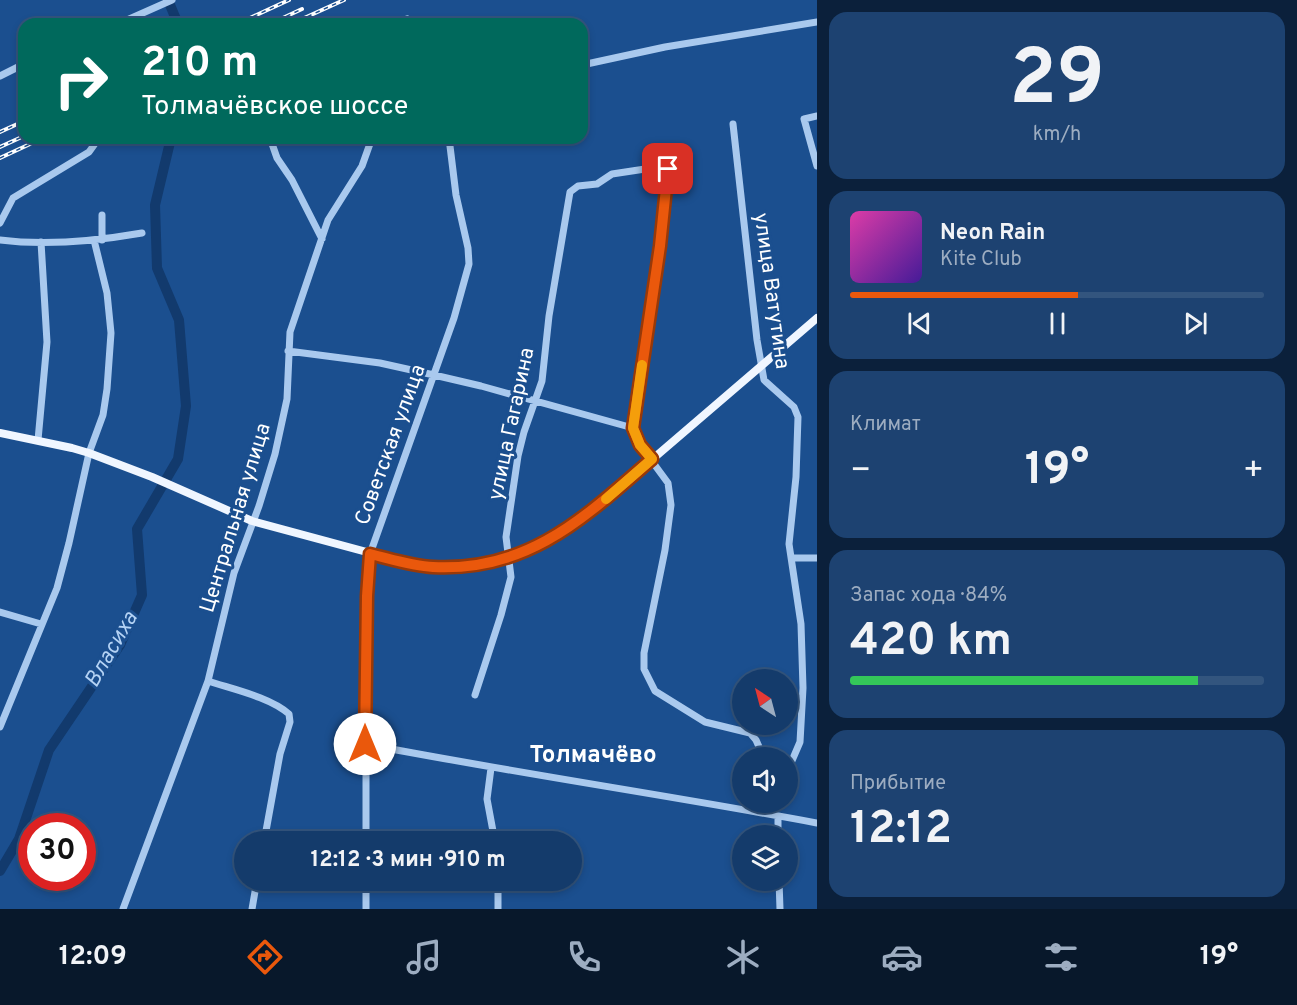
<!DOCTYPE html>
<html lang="ru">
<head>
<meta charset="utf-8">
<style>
	:root { --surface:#143b6b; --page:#1d4271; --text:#f1f3f6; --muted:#9dadc1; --line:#33557e; --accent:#ea580c }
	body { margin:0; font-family:Overpass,sans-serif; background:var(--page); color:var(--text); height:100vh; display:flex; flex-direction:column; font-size:22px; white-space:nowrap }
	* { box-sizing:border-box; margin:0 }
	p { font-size:20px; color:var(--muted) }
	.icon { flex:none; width:33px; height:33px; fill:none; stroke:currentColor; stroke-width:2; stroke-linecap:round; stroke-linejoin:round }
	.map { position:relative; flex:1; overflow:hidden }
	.side { display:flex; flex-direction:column; gap:12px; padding:12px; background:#0b203b; width:480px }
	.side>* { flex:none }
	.guide { position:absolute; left:18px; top:18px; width:570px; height:126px; border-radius:18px; box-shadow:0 3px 9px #0003,0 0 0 2px var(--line); background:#00695c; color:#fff; overflow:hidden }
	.needle { width:39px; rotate:324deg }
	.tools { position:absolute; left:732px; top:669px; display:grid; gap:12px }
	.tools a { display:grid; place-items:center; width:66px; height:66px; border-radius:50%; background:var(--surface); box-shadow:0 3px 9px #0003,0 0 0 2px var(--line); font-size:30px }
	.speed { position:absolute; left:18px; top:813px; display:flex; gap:12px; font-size:30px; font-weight:700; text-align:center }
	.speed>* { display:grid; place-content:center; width:78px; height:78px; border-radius:50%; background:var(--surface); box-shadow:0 3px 9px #0003,0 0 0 2px var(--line); line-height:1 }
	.speed .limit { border:9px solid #d22; background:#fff; color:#111 }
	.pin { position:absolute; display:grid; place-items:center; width:51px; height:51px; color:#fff; margin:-26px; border-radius:12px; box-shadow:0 3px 9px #0006 }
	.me { position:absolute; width:66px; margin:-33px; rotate:0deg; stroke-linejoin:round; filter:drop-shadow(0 0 4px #0008) }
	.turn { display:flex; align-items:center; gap:21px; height:126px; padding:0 24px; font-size:27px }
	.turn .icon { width:78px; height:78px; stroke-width:2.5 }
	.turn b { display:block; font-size:42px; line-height:51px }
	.big { font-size:45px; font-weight:700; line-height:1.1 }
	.side .tile { flex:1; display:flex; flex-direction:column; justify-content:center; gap:9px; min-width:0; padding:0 21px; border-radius:18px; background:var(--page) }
	.side .dial { align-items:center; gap:0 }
	.dial b { font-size:78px; line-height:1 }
	.song { display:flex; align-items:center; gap:18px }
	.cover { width:72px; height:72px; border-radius:9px; background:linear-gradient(135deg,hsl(320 70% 55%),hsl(260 70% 35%)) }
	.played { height:6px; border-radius:3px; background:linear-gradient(90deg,var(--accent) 55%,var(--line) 55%) }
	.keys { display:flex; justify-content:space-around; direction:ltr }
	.heat { display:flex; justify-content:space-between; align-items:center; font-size:33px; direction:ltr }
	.charge { height:9px; border-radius:4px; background:linear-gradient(90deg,#34c759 84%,var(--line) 0) }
	.trip { position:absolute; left:234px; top:831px; width:348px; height:60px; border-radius:30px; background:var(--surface); box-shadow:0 3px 9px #0003,0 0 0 2px var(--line); font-weight:700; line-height:60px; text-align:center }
	.tab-bar { display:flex; height:96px; justify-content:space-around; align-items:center; background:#08182b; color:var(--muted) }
	.tab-bar .icon { width:42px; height:42px }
	.tab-bar .active { color:var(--accent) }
	.tab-bar b { font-size:27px; color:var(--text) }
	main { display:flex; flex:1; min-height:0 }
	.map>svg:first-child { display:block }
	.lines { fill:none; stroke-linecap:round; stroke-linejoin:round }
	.river { stroke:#123a6d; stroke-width:10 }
	.minor { stroke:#a9c9ee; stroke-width:7 }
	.major { stroke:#f0f6ff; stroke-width:8 }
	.rail-casing { stroke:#fff; stroke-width:4 }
	.rail { stroke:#1b4f8f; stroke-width:1.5; stroke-dasharray:4.5; stroke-linecap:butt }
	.route-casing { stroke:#983908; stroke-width:15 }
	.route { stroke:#ea580c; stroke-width:10 }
	.slow { stroke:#f59e0b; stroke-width:10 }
	.labels { text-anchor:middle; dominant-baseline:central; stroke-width:6; stroke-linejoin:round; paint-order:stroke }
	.street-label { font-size:21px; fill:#fff; stroke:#1b4f8f }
	.water-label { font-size:22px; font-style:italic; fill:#b5d3f5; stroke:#1b4f8f }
	.quarter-label { font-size:24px; font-weight:bold; fill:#fff; stroke:#1b4f8f }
</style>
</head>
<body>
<main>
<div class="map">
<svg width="817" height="909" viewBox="0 0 817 909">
	<rect width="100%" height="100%" fill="#1b4f8f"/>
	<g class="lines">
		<path class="river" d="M168,0L178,24
			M0,871L19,839L49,750L120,645L142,595L137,529L178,459L186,406L179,320L157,268L155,205L171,138"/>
		<path class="minor" d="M118,24L172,0
			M396,24L407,19
			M582,65L665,47L817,22
			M0,76L24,64
			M817,116L804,119L817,166
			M733,124L757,340L764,380L794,407L798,417L796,477L789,544L801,624L803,688L800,742L788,770
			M270,138L277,158L292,180L322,239
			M102,215V240
			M0,223L13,198L89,152L99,138
			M0,240C47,246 96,241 142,233
			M288,351L380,363L434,375L481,386L633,428
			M38,440L47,342L41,242
			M792,558H817
			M0,612L41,624
			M208,681C232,689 270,697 289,714L290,722L280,754L264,842
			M475,695L501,615L511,577L506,537L518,456L524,432L542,381L549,316L570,192L578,186L597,184L612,174L665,166L668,169L660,246L633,428L640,445L668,483L671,505L665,550L644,653V669L655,691L705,722L750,733L756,740L764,758
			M0,727L57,588L69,543L89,453L103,415L107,389L111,333L107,293L94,240
			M365,744C515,773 667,795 817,823
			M491,768L487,799L495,842
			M767,813L770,802
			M778,836V816
			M366,842V676L370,554L454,318L469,264L468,248L456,195L449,138
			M366,880V909
			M498,880V909
			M779,880L780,909
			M123,909L208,681L234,573L259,506L275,454L287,399L290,332L328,220L362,166L372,138
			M252,909L257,880"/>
		<path class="major" d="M0,433L72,448L89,453L152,477L252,521L415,565L434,567L478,565L510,557L549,541L599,505L817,318"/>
		<g class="rail-casing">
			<path id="rail" d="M237,24L289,0
				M270,24L302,9
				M291,24L344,0
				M0,132L24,121
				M0,147L24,136
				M0,158L43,138"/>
		</g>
		<use href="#rail" class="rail"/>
	</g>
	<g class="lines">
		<g class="route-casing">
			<path id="route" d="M365,744L367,596L370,554C391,559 412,566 433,567C529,572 585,517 652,459L640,445L633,428L660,246L668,169"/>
		</g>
		<use href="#route" class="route"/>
		<path class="slow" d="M606,499L652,459L640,445L633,428L642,365"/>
	</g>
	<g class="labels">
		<g class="street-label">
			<text transform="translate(771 291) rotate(82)">улица Ватутина</text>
			<text transform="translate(512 424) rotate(-78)">улица Гагарина</text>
			<text transform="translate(391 445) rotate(-70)">Советская улица</text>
			<text transform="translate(236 518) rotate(-73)">Центральная улица</text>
		</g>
		<g class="water-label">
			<text transform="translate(112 650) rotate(-60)">Власиха</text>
		</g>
		<g class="quarter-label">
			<text x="593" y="756">Толмачёво</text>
		</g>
	</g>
</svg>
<div class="tools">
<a><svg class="needle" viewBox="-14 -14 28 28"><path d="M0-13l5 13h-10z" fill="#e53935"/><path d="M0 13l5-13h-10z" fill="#9dadc1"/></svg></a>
<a><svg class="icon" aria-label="sound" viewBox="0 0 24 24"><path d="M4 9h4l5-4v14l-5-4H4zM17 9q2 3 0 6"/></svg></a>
<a><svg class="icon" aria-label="layers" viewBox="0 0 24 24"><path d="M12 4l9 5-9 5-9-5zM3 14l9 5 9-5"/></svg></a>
</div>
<div class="speed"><div class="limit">30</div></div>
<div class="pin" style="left:668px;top:169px;background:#d93025"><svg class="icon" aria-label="arrive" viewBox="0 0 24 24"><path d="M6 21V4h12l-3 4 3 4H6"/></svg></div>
<svg class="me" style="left:365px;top:744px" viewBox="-20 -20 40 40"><circle r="19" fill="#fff"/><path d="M0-13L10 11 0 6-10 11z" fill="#ea580c"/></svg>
<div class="trip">12:12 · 3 мин · 910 m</div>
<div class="guide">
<div class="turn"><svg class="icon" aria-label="right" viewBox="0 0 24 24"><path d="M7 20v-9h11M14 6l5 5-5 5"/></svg><div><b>210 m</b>Толмачёвское шоссе</div></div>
</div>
</div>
<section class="side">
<div class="tile dial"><b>29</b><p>km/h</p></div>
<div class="tile">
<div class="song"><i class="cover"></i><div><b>Neon Rain</b><p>Kite Club</p></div></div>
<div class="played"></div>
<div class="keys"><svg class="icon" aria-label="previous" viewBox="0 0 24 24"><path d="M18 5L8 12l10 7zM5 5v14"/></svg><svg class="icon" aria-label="pause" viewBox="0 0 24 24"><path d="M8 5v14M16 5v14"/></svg><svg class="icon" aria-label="next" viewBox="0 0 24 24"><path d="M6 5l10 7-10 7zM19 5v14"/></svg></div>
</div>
<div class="tile"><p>Климат</p>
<div class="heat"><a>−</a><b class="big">19°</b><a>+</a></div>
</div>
<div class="tile"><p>Запас хода · 84%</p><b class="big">420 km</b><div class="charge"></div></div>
<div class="tile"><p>Прибытие</p><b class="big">12:12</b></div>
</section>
</main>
<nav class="tab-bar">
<b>12:09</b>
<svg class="icon active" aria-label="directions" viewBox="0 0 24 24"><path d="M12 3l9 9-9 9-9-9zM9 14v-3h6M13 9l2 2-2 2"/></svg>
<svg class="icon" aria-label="music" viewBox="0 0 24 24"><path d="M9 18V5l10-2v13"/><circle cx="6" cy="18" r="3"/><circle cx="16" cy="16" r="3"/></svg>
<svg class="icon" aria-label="phone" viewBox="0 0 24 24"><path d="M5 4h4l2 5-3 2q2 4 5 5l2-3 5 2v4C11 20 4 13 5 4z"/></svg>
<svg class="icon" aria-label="climate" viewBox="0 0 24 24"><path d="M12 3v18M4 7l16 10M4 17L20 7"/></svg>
<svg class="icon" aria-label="car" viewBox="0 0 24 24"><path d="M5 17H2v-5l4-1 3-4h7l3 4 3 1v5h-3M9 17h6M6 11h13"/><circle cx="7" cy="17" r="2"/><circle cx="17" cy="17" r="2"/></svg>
<svg class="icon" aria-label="filters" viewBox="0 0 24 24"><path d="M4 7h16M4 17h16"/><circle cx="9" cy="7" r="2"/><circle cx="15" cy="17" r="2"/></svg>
<b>19°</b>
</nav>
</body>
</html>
